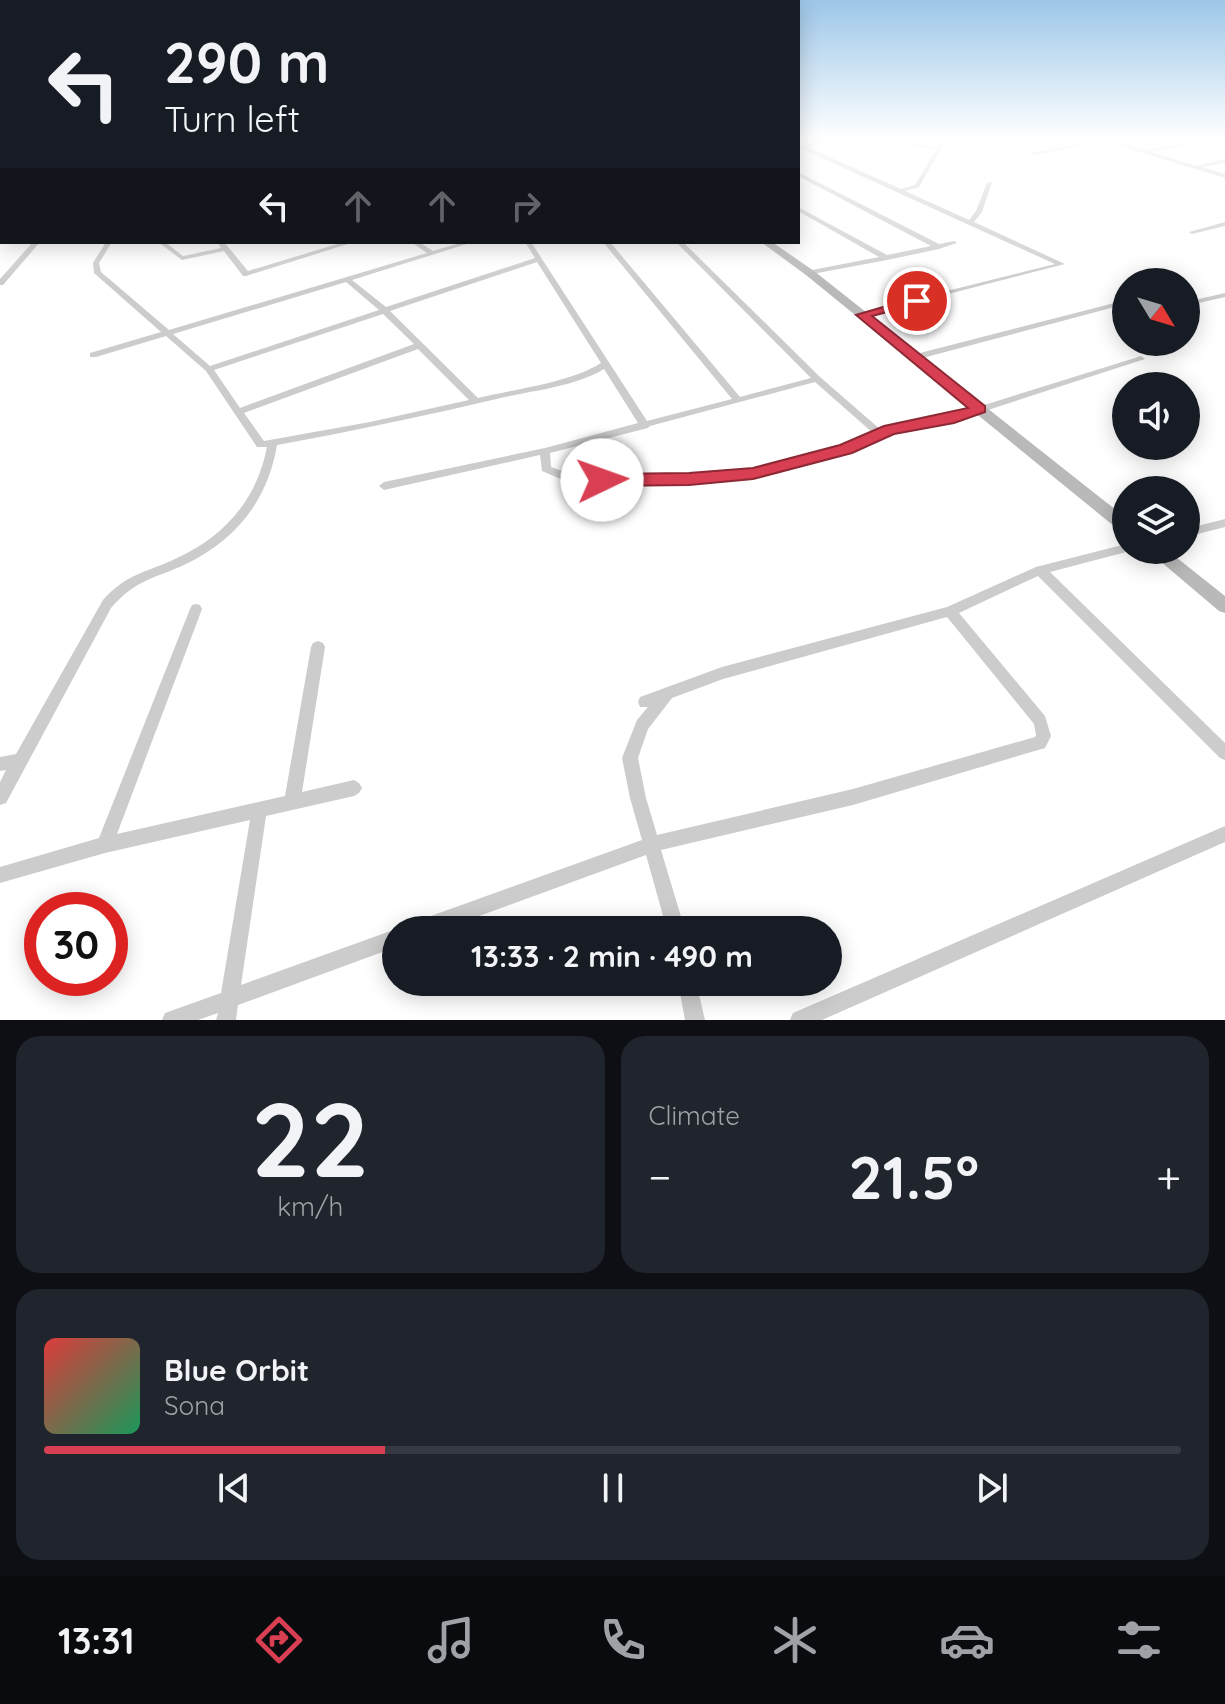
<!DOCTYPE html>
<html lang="en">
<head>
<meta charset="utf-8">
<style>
	:root { --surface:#171b24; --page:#20242c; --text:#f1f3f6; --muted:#9ea1a6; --line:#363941; --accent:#d93f52 }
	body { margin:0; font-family:Quicksand,sans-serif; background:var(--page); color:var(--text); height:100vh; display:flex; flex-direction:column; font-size:30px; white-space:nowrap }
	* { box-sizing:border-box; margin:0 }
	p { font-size:26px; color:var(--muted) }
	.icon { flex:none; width:44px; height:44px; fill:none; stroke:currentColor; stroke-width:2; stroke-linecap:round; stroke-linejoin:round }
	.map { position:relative; height:1020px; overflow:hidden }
	.panel { display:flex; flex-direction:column; gap:16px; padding:16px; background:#0d0f14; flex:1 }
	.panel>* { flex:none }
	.top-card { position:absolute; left:0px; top:0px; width:800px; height:244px; box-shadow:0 4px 20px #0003; background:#171b24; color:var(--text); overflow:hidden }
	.needle { width:52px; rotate:128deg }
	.fabs { position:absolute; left:1112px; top:268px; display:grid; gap:16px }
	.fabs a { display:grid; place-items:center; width:88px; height:88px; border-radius:50%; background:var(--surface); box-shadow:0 4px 20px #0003; font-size:40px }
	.speed { position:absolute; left:24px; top:892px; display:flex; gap:16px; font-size:40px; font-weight:700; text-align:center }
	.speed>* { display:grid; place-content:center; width:104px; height:104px; border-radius:50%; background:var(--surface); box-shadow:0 4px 20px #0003; line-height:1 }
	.speed .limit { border:12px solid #d22; background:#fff; color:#111 }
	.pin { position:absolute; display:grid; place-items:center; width:68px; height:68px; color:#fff; margin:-34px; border:4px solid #fff; border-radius:50%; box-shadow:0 2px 8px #0007 }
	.me { position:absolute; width:88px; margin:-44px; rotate:87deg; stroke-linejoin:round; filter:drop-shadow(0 0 6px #0008) }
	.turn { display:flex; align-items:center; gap:28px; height:168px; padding:0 32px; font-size:36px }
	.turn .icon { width:104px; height:104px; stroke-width:2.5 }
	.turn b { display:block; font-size:56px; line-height:68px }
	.lanes { display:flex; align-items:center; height:76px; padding:0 32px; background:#0003; justify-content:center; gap:40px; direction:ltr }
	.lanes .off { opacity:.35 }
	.big { font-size:60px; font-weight:800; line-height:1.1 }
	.panel .card { flex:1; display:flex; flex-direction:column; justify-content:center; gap:12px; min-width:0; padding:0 28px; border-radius:24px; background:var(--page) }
	.panel .dial { align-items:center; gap:0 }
	.dial b { font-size:104px; line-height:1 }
	.song { display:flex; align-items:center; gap:24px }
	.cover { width:96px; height:96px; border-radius:12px; background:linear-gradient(135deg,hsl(0 70% 55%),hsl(150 70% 35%)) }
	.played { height:8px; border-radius:4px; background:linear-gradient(90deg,var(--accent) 30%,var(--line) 30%) }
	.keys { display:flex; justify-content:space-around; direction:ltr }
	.heat { display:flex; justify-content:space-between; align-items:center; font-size:44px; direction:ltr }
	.panel .tiles { flex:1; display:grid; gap:16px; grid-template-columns:1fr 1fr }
	.card:last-child { grid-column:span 2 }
	.trip { position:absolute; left:382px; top:916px; width:460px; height:80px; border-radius:40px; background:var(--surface); box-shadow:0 4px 20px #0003; font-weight:800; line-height:80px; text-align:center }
	.menu { display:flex; height:128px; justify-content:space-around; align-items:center; background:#090b0e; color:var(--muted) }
	.menu .icon { width:56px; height:56px }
	.menu .current { color:var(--accent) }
	.menu b { font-size:36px; color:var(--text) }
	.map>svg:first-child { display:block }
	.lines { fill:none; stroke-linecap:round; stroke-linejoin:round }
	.street { fill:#ccc; fill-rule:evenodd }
	.secondary { fill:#b9b9b9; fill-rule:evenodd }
	.route { fill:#d93f52; stroke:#8d2935; stroke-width:2 }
</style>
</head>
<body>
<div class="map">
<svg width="1225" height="1020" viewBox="0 0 1225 1020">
	<rect width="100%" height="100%" fill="#fff"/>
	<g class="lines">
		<path class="street" d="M821,140H827L807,147L901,189L915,185L936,150L891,140H899L937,148L939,145L924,140L944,143L919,187L905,191L969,220L976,211L987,183L992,182L982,212L974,222L1065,264L859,317V313L1055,264L802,149H798V147Z
			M1030,140H1041L1063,144L1060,146Z
			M1097,140H1108L1148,151L1150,149L1205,140H1214L1151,152L1196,166L1225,159V163L1202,167L1225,174V178L1103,141L1035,155L1032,153Z
			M798,172L939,244L954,241L957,243L939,249L887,260L807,275V271L879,257L798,211V207L887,255L931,246L798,176Z
			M0,179L2,180V185L0,184Z
			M0,195H2V199H0Z
			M1225,222V226L1192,234L1189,232Z
			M33,242H40L3,285H0V279Z
			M106,242H112L99,263L101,272L169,330L427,253L411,242H419L433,251L463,242H473L352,280L386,307L535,258L525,242H531L647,421L732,399L603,242H610L740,397L811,378L676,242H683L820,377L881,430L952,415L1138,357L1141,356L1145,359L957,420L892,433L850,451L753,477L689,483L602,484L563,480L542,471L540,455L384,490L379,486L384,482L545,448L638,423L604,369C576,386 537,390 505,397C429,415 353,431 277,445C268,500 236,540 186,564C154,579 136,579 111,608L6,803L0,805V782L6,770L0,771V757L16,754L103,600C127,573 146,573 177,558C225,536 257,499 267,447H257L206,371L166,336L96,357H90V353L161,332L94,273L93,263ZM537,262L601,363C569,383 515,389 478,398L390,311ZM346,282L379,310L210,366L173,334ZM383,314L414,344L240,408L214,370ZM418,349L469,400L370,422L264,441L244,413ZM815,382L873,433C836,450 795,462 755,470C719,477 673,476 637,476C608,476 578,478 551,467L550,453L648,428L650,426Z
			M158,242H165L183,256L221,248L217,242H224L248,271L344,242H354L246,276H243L224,251L182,260Z
			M1225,293V297L1186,306V302Z
			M1126,300V304L915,360L911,357L912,355Z
			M1225,519V527L1186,537V529Z
			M1126,544V550L1130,551L1050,572L1225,743V760L1220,758L1038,576L959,613L1045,716L1051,736L1045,748L853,805L661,850L685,930H667L646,855L441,930H408L411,924L417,921L642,840L630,798L622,758L637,720L648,707H640L638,702L640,697L722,667L947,607L1036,567ZM947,617L1034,724L1036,735L1035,737L853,789L657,835L646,798L638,758L648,729L672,698L723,679Z
			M196,604L200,605L202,609L117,834L285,796L311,647L313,643L318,641L323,643L325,647L302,792L354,780L359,783L362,788L359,793L354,796L266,816L241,985L396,929L398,930H396V947L238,1005L236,1020H216L218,1013L198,1020H162L165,1013L221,993L250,820L105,853L0,883V867L99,838L190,609L192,605Z
			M1225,826V842L822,1020H790L793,1013Z
			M678,982H696L705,1020H685Z"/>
		<path class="secondary" d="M761,242H772L814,271L1126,518V533L1120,531L806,275Z
			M1147,550H1167L1225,596V613L1219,611Z"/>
	</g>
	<linearGradient id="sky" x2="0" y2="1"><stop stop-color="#9dc6e9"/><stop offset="0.49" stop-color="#fff"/><stop offset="1" stop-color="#fff" stop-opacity="0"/></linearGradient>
	<rect width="1225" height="283" fill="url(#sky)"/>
	<path class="route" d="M917,297L922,298V303L872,316L985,406V412L954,423L894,434L852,453L753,479L689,485L602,486L593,480L602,474L689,473L753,468L840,445L884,426L968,408L856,315Z"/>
</svg>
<div class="fabs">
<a><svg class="needle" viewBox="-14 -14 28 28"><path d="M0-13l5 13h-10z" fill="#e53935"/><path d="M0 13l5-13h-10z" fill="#9ea1a6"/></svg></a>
<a><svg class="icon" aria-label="sound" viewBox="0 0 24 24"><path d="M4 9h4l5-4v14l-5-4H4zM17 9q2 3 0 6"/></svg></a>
<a><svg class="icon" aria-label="layers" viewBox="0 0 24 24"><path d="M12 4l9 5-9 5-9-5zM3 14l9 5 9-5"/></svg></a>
</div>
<div class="speed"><div class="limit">30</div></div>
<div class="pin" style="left:917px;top:301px;background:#d93025"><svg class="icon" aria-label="arrive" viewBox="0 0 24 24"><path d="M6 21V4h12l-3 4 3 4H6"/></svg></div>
<svg class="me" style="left:602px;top:480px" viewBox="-20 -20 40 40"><circle r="19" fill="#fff"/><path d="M0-13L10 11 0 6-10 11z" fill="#d93f52"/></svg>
<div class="trip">13:33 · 2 min · 490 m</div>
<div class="top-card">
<div class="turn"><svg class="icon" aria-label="left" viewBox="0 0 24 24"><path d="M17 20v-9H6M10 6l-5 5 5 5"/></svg><div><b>290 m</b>Turn left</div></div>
<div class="lanes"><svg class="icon" aria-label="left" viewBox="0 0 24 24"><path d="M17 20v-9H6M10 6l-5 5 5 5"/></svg><svg class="icon off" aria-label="ahead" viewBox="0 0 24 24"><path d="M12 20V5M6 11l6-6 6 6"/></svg><svg class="icon off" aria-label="ahead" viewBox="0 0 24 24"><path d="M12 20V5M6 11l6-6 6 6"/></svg><svg class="icon off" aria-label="right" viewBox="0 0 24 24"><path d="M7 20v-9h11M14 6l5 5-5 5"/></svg></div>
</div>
</div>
<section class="panel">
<div class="tiles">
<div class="card dial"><b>22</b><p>km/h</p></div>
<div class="card"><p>Climate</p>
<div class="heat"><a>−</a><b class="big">21.5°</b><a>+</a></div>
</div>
<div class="card">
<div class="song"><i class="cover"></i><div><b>Blue Orbit</b><p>Sona</p></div></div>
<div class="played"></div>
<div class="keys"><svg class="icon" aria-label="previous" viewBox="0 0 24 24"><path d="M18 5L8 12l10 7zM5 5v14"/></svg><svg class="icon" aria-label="pause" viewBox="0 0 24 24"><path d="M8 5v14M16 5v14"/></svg><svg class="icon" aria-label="next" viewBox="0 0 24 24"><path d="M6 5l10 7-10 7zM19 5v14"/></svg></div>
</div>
</div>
</section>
<nav class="menu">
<b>13:31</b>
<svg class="icon current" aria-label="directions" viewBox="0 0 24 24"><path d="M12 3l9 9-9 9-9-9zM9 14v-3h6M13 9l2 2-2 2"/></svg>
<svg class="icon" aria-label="music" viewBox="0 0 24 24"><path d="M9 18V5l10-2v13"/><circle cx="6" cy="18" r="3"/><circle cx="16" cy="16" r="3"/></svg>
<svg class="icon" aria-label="phone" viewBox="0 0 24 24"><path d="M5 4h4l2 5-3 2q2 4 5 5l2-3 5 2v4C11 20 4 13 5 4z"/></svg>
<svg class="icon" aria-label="climate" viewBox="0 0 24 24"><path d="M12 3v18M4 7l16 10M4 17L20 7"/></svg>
<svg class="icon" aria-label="car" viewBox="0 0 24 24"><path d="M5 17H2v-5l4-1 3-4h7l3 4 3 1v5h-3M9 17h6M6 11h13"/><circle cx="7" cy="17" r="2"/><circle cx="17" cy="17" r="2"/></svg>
<svg class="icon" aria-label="filters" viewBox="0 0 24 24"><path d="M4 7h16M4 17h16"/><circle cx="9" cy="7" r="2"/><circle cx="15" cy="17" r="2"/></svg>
</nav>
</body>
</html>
